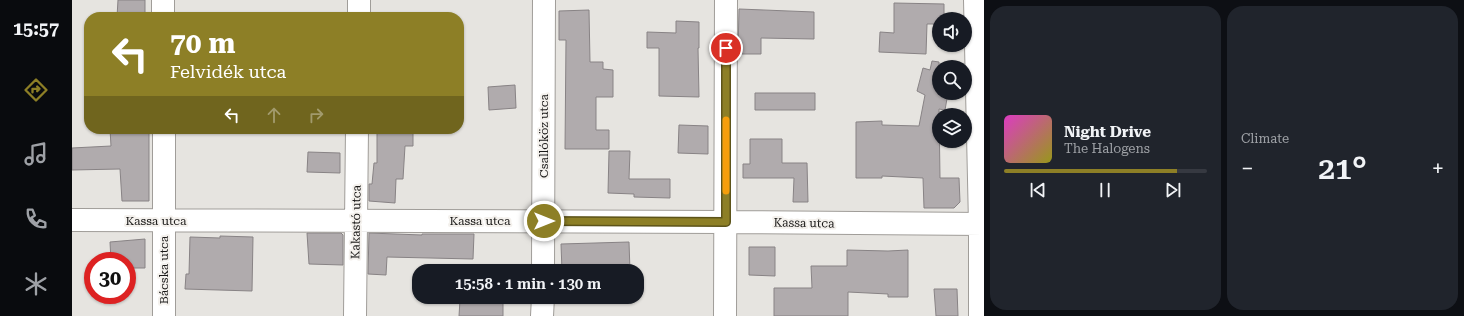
<!DOCTYPE html>
<html lang="en">
<head>
<meta charset="utf-8">
<style>
	:root { --surface:#171b24; --page:#20242c; --text:#f1f3f6; --muted:#9ea1a6; --line:#363941; --accent:#8d7f26 }
	body { margin:0; font-family:"Roboto Serif",serif; background:var(--page); color:var(--text); height:100vh; display:flex; flex-direction:column; font-size:15px; white-space:nowrap }
	* { box-sizing:border-box; margin:0 }
	p { font-size:13px; color:var(--muted) }
	.icon { flex:none; width:22px; height:22px; fill:none; stroke:currentColor; stroke-width:2; stroke-linecap:round; stroke-linejoin:round }
	.map { position:relative; flex:1; overflow:hidden }
	.sheet { display:flex; flex-direction:column; gap:6px; padding:6px; background:#0d0f14; width:480px }
	.sheet>* { flex:none }
	.top-card { position:absolute; left:12px; top:12px; width:380px; height:122px; border-radius:16px; box-shadow:0 1px 3px #0004; background:#8d7f26; color:#fff; overflow:hidden }
	.controls { position:absolute; left:860px; top:12px; display:grid; gap:8px }
	.controls a { display:grid; place-items:center; width:40px; height:40px; border-radius:50%; background:var(--surface); box-shadow:0 1px 3px #0004; font-size:20px }
	.speed { position:absolute; left:12px; top:252px; display:flex; gap:8px; font-size:20px; font-weight:700; text-align:center }
	.speed>* { display:grid; place-content:center; width:52px; height:52px; border-radius:50%; background:var(--surface); box-shadow:0 1px 3px #0004; line-height:1 }
	.speed .limit { border:6px solid #d22; background:#fff; color:#111 }
	.pin { position:absolute; display:grid; place-items:center; width:34px; height:34px; color:#fff; margin:-17px; border:2px solid #fff; border-radius:50%; box-shadow:0 1px 4px #0007 }
	.me { position:absolute; width:44px; margin:-22px; rotate:90deg; stroke-linejoin:round; filter:drop-shadow(0 0 3px #0008) }
	.turn { display:flex; align-items:center; gap:14px; height:84px; padding:0 20px; font-size:18px }
	.turn .icon { width:52px; height:52px; stroke-width:2.5 }
	.turn b { display:block; font-size:28px; line-height:34px }
	.lanes { display:flex; align-items:center; height:38px; padding:0 20px; background:#0003; justify-content:center; gap:20px; direction:ltr }
	.lanes .off { opacity:.35 }
	.big { font-size:30px; font-weight:600; line-height:1.1 }
	.sheet .card { flex:1; display:flex; flex-direction:column; justify-content:center; gap:6px; min-width:0; padding:0 14px; border-radius:16px; background:var(--page) }
	.song { display:flex; align-items:center; gap:12px }
	.cover { width:48px; height:48px; border-radius:6px; background:linear-gradient(135deg,hsl(310 70% 55%),hsl(60 70% 35%)) }
	.played { height:4px; border-radius:2px; background:linear-gradient(90deg,var(--accent) 85%,var(--line) 85%) }
	.keys { display:flex; justify-content:space-around; direction:ltr }
	.heat { display:flex; justify-content:space-between; align-items:center; font-size:22px; direction:ltr }
	.sheet .tiles { flex:1; display:grid; gap:6px; grid-template-columns:repeat(2,1fr) }
	.trip { position:absolute; left:340px; top:264px; width:232px; height:40px; border-radius:16px; background:var(--surface); box-shadow:0 1px 3px #0004; font-weight:600; line-height:40px; text-align:center }
	main { display:flex; flex:1; min-height:0 }
	.tabs { display:flex; flex-direction:column; width:72px; justify-content:space-around; align-items:center; background:#090b0e; color:var(--muted) }
	.tabs .icon { width:28px; height:28px }
	.tabs .active { color:var(--accent) }
	.tabs b { font-size:18px; color:var(--text) }
	.map>svg:first-child { display:block }
	.building { fill:#b0abad; stroke:#888385 }
	.lines { fill:none; stroke-linecap:round; stroke-linejoin:round }
	.minor-casing { stroke:#a09d99; stroke-width:24 }
	.minor { stroke:#fff; stroke-width:22 }
	.route-casing { stroke:#5c5319; stroke-width:10 }
	.route { stroke:#8d7f26; stroke-width:7 }
	.slow { stroke:#f59e0b; stroke-width:7 }
	.labels { text-anchor:middle; dominant-baseline:central; stroke-width:4; stroke-linejoin:round; paint-order:stroke }
	.street-label { font-size:12px; fill:#191817; stroke:#f4f1ed }
</style>
</head>
<body>
<main>
<nav class="tabs">
<b>15:57</b>
<svg class="icon active" aria-label="directions" viewBox="0 0 24 24"><path d="M12 3l9 9-9 9-9-9zM9 14v-3h6M13 9l2 2-2 2"/></svg>
<svg class="icon" aria-label="music" viewBox="0 0 24 24"><path d="M9 18V5l10-2v13"/><circle cx="6" cy="18" r="3"/><circle cx="16" cy="16" r="3"/></svg>
<svg class="icon" aria-label="phone" viewBox="0 0 24 24"><path d="M5 4h4l2 5-3 2q2 4 5 5l2-3 5 2v4C11 20 4 13 5 4z"/></svg>
<svg class="icon" aria-label="climate" viewBox="0 0 24 24"><path d="M12 3v18M4 7l16 10M4 17L20 7"/></svg>
</nav>
<div class="map">
<svg width="912" height="316" viewBox="0 0 912 316">
	<rect width="100%" height="100%" fill="#e6e4e0"/>
	<path class="building" d="M46,0H73V17H45Z
		M822,3L872,4V19H867V24H855L854,54L807,52L808,32L822,33Z
		M667,9L742,12V39L689,38V54H666Z
		M517,10L518,62H531V69L541,70V97H524V130H537V149H493L494,40H487V11Z
		M604,21L627,22V48H626L627,97L587,96V48H575V32L604,33Z
		M860,61L867,62V93H876L873,110L867,109L868,178H887L888,202L882,208H852L851,178L810,176V178H784V122L810,121V125L847,126L853,95L845,91L851,68L858,70Z
		M443,85L444,108L417,110L416,87Z
		M683,93H743V110H683Z
		M607,125L636,126V154L606,153Z
		M38,129H77V201H50L48,169L0,170V148L39,146Z
		M305,129H341V146H333L331,179H324L323,203L297,201V184H300L302,163H305Z
		M678,139H710V163H735L736,202H721L722,178H671V164H678Z
		M537,151H558L557,179H598V198L562,197V194L536,193Z
		M236,152L268,153V173L235,172Z
		M235,233H269L271,235V265L237,264Z
		M297,233L350,235V234H402L401,259L315,257L314,275L296,274Z
		M148,236L181,237L180,291L113,289L114,274H117L118,237L148,238Z
		M73,239V268H55V261H39L38,242Z
		M557,242L558,271H490L489,244Z
		M677,247H703V276L677,275Z
		M775,250L816,251L836,250V297H816V294L776,292V316H702V288H740L739,266H775Z
		M862,289H885L886,316H864Z
		M492,297H524V302H492Z
		M388,300L431,301V316H387Z"/>
	<g class="lines">
		<g class="minor-casing">
			<path id="minor" d="M91,0V17
				M903,0L908,224V316
				M287,17V0
				M92,129V316
				M0,220L654,222L912,224
				M471,271L472,0
				M283,316L285,129
				M470,316L471,297
				M653,316L654,0"/>
		</g>
		<use href="#minor" class="minor"/>
	</g>
	<g class="lines">
		<g class="route-casing">
			<path id="route" d="M472,221L654,222V48"/>
		</g>
		<use href="#route" class="route"/>
		<path class="slow" d="M654,120V191"/>
	</g>
	<g class="labels">
		<g class="street-label">
			<text transform="translate(472 136) rotate(-90)">Csallóköz utca</text>
			<text x="84" y="221">Kassa utca</text>
			<text x="408" y="221">Kassa utca</text>
			<text transform="translate(284 222) rotate(-89)">Kakastó utca</text>
			<text transform="translate(732 223) rotate(1)">Kassa utca</text>
			<text transform="translate(92 270) rotate(-90)">Bácska utca</text>
		</g>
	</g>
</svg>
<div class="controls">
<a><svg class="icon" aria-label="sound" viewBox="0 0 24 24"><path d="M4 9h4l5-4v14l-5-4H4zM17 9q2 3 0 6"/></svg></a>
<a><svg class="icon" aria-label="search" viewBox="0 0 24 24"><circle cx="10" cy="10" r="6"/><path d="M15 15l6 6"/></svg></a>
<a><svg class="icon" aria-label="layers" viewBox="0 0 24 24"><path d="M12 4l9 5-9 5-9-5zM3 14l9 5 9-5"/></svg></a>
</div>
<div class="speed"><div class="limit">30</div></div>
<div class="pin" style="left:654px;top:48px;background:#d93025"><svg class="icon" aria-label="arrive" viewBox="0 0 24 24"><path d="M6 21V4h12l-3 4 3 4H6"/></svg></div>
<svg class="me" style="left:472px;top:221px" viewBox="-20 -20 40 40"><circle r="17" fill="#8d7f26" stroke="#fff" stroke-width="3"/><path d="M0-11L8 9 0 5-8 9z" fill="#fff"/></svg>
<div class="trip">15:58 · 1 min · 130 m</div>
<div class="top-card">
<div class="turn"><svg class="icon" aria-label="left" viewBox="0 0 24 24"><path d="M17 20v-9H6M10 6l-5 5 5 5"/></svg><div><b>70 m</b>Felvidék utca</div></div>
<div class="lanes"><svg class="icon" aria-label="left" viewBox="0 0 24 24"><path d="M17 20v-9H6M10 6l-5 5 5 5"/></svg><svg class="icon off" aria-label="ahead" viewBox="0 0 24 24"><path d="M12 20V5M6 11l6-6 6 6"/></svg><svg class="icon off" aria-label="right" viewBox="0 0 24 24"><path d="M7 20v-9h11M14 6l5 5-5 5"/></svg></div>
</div>
</div>
<section class="sheet">
<div class="tiles">
<div class="card">
<div class="song"><i class="cover"></i><div><b>Night Drive</b><p>The Halogens</p></div></div>
<div class="played"></div>
<div class="keys"><svg class="icon" aria-label="previous" viewBox="0 0 24 24"><path d="M18 5L8 12l10 7zM5 5v14"/></svg><svg class="icon" aria-label="pause" viewBox="0 0 24 24"><path d="M8 5v14M16 5v14"/></svg><svg class="icon" aria-label="next" viewBox="0 0 24 24"><path d="M6 5l10 7-10 7zM19 5v14"/></svg></div>
</div>
<div class="card"><p>Climate</p>
<div class="heat"><a>−</a><b class="big">21°</b><a>+</a></div>
</div>
</div>
</section>
</main>
</body>
</html>
